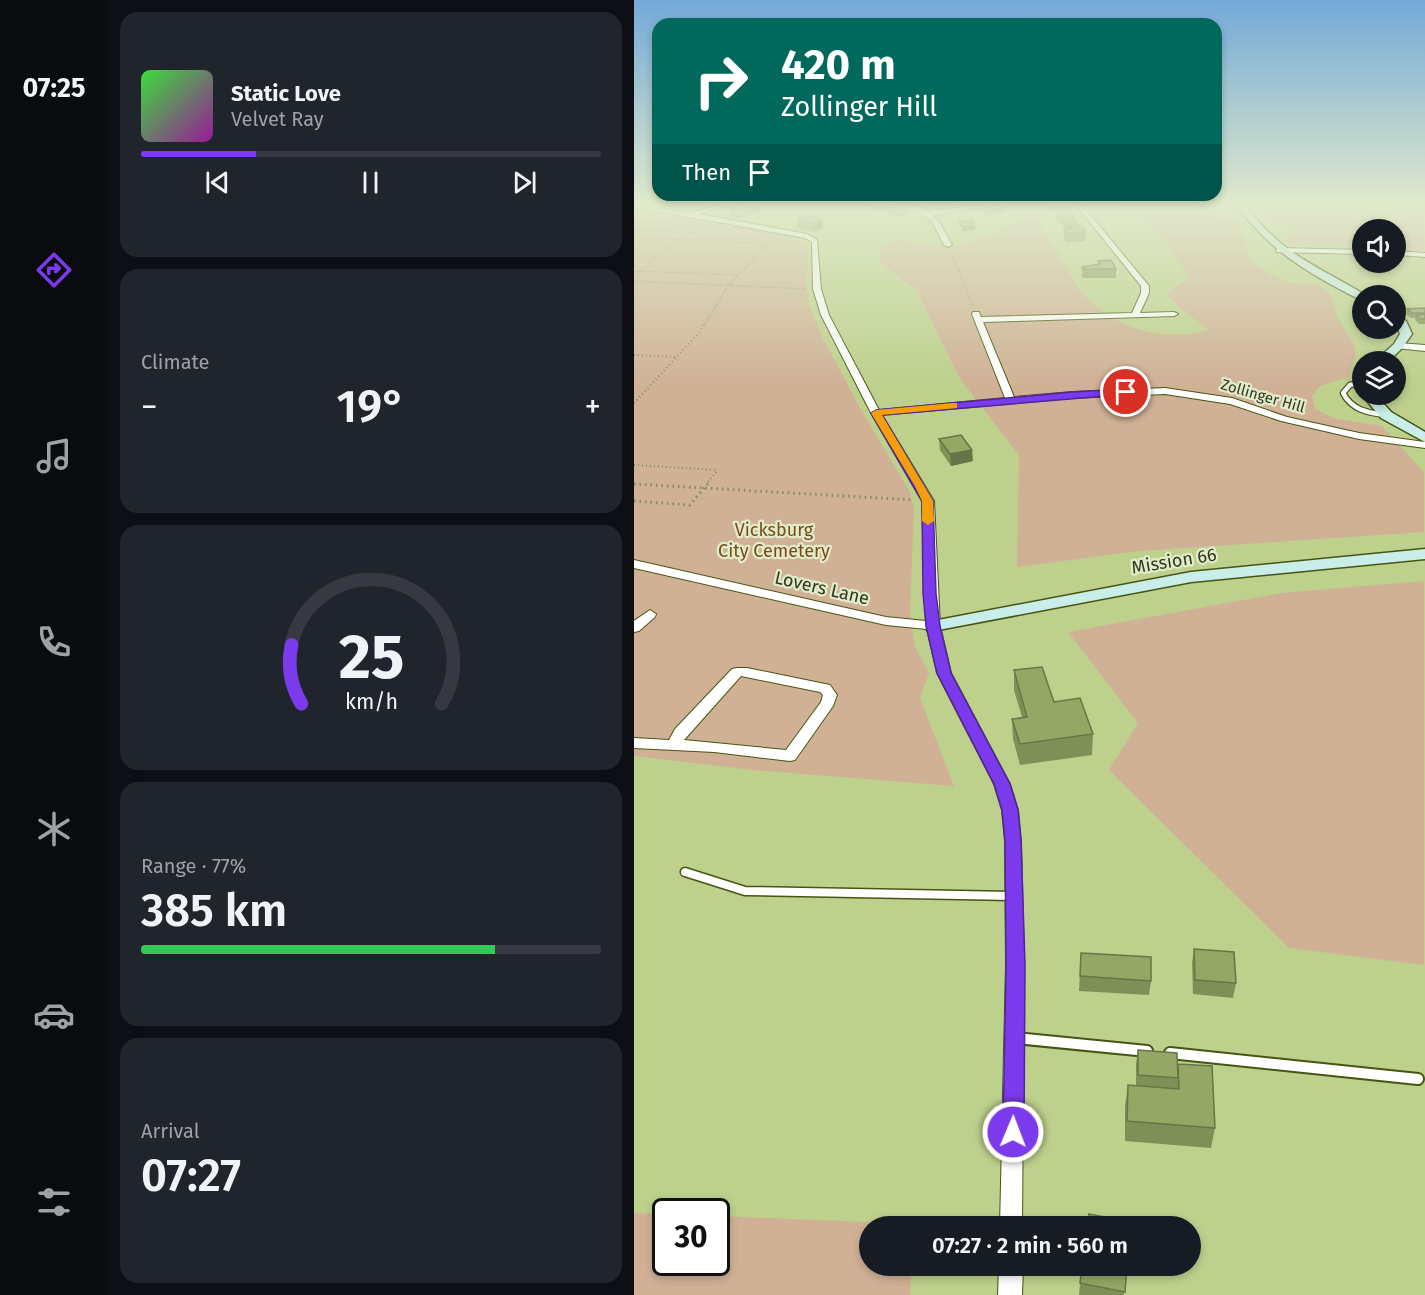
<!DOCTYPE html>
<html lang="en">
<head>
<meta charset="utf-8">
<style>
	:root { --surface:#171b24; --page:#20242c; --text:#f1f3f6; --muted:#9ea1a6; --line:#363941; --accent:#7c3aed }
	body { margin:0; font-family:"Fira Sans",sans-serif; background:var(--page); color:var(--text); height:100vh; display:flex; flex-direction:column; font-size:22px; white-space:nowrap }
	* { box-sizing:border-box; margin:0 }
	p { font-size:20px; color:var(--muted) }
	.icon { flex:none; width:33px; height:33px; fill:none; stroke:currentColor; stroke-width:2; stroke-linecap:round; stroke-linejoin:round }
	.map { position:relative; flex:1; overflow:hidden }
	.sheet { display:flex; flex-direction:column; gap:12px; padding:12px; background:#0d0f14; width:526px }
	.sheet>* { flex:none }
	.hud { position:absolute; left:18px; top:18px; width:570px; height:183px; border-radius:18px; box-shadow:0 3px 9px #0003; background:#00695c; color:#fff; overflow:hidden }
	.tools { position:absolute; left:718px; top:219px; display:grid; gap:12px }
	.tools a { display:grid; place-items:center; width:54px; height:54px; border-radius:50%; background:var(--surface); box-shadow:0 3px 9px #0003; font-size:30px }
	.speed { position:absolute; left:18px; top:1198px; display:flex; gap:12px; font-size:30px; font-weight:700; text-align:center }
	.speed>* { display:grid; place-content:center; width:78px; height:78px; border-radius:50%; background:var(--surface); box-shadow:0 3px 9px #0003; line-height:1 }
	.speed .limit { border:3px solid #111; border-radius:9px; background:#fff; color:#111 }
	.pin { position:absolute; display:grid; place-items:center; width:51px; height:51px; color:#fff; margin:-26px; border:3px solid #fff; border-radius:50%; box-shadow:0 2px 6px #0007 }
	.me { position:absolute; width:66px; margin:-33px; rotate:1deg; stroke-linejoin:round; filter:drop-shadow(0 0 4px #0008) }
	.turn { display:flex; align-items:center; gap:21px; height:126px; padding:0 30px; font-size:27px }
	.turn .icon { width:78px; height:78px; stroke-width:2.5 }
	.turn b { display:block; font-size:42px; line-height:51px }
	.then { display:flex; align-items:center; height:57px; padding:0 30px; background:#0003; gap:12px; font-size:22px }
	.big { font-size:45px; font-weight:600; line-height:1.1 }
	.sheet .widget { flex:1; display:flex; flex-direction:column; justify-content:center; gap:9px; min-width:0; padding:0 21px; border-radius:18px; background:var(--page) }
	.sheet .dial { align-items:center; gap:0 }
	.dial svg { height:156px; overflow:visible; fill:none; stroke:var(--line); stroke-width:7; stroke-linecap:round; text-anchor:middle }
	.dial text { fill:var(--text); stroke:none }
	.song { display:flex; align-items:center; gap:18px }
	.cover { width:72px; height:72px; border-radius:9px; background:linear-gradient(135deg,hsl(120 70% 55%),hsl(300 70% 35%)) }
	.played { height:6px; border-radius:3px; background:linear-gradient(90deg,var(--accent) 25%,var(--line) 25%) }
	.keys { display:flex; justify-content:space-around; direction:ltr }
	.heat { display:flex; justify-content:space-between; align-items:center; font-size:33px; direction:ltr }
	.charge { height:9px; border-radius:4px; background:linear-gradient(90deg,#34c759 77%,var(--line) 0) }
	.trip { position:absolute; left:225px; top:1216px; width:342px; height:60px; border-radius:30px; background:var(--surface); box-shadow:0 3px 9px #0003; font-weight:600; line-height:60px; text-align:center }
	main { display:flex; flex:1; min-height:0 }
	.menu { display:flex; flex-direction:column; width:108px; justify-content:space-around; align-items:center; background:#090b0e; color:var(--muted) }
	.menu .icon { width:42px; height:42px }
	.menu .on { color:var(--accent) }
	.menu b { font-size:27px; color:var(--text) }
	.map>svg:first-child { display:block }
	.green { fill:#d0b196 }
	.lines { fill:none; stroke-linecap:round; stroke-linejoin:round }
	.lane-far2-casing { stroke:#465510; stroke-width:7 }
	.lane-far1-casing { stroke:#465510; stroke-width:11 }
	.lane-casing { stroke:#465510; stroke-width:14 }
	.street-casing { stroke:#465510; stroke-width:2 }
	.secondary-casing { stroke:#465510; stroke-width:3 }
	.path-far2 { stroke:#808e5c; stroke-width:1.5; stroke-dasharray:1 2; stroke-linecap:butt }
	.path-far1 { stroke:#808e5c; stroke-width:2; stroke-dasharray:1 3; stroke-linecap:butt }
	.path { stroke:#808e5c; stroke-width:3; stroke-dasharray:1.5 4; stroke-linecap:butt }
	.lane-far2 { stroke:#fff; stroke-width:4.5 }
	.lane-far1 { stroke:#fff; stroke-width:8 }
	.lane { stroke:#fff; stroke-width:10 }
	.street { fill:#fff; fill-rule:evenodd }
	.secondary { fill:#c9ede8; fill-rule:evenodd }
	.wall { fill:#7f9056 }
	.shaded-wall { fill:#687546 }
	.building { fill:#94a764; stroke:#687546; stroke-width:1.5 }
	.route { fill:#7c3aed; stroke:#51269a; stroke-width:1.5 }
	.slow { fill:#f59e0b }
	.labels { text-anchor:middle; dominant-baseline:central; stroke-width:4.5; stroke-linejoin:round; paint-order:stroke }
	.far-street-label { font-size:15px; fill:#323a1e; stroke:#e2ecca }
	.park-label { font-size:18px; fill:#794a1b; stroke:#e2ecca }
	.street-label { font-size:18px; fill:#323a1e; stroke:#e2ecca }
</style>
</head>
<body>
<main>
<nav class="menu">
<b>07:25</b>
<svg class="icon on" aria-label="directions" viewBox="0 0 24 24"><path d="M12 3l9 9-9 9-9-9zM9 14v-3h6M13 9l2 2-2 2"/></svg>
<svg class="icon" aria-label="music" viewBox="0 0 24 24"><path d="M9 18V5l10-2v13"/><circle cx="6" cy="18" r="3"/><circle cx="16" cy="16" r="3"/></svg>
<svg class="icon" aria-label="phone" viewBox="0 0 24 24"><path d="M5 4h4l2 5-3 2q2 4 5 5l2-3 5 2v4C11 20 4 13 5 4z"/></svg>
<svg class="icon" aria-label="climate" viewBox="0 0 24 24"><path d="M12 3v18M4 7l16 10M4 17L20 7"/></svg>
<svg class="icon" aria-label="car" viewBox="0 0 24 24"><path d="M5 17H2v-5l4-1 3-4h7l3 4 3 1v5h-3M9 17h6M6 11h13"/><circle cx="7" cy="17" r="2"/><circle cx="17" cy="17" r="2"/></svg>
<svg class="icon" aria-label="filters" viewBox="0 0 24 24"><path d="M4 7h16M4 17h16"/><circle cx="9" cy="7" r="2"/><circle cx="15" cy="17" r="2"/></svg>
</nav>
<section class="sheet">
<div class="widget">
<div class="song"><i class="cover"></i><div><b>Static Love</b><p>Velvet Ray</p></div></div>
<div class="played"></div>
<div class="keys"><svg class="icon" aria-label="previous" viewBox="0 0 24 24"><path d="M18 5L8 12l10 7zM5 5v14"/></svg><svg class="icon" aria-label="pause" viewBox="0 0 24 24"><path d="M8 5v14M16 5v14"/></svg><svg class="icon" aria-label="next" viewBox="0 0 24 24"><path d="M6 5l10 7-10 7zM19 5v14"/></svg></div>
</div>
<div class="widget"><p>Climate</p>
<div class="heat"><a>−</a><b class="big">19°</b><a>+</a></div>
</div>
<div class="widget dial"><svg viewBox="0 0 100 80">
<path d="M14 69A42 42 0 1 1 86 69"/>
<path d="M14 69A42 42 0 0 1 9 39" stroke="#7c3aed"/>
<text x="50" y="56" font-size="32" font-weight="700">25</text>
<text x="50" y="72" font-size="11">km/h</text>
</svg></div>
<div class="widget"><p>Range · 77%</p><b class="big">385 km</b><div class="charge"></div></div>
<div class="widget"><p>Arrival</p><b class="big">07:27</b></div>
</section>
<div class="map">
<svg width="791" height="1295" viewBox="0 0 791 1295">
	<rect width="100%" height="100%" fill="#bdd08c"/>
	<path class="green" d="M483,205H552L565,213L604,220L612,244L614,259C640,277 650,286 683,284L697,295L703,316L720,345L722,355L714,377L686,386L678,396L681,409L702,419L748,426L790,472V532L505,551L383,567L385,455L326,379L282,290L246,262L247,248L250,243L263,240L312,248L362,234L370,226L381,222L400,219L406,220C418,242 429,265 443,285C471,327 529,344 575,330L547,309L533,294L555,277L528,237L504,214Z
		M630,205H790V251L762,248V230H729V246L661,245L649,242L659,234V229L650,224L637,223Z
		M0,209L143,233L172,244L175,250L172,282L175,305L189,338L226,408L276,492L280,509L276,611L281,647L295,673L286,698L320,786L119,770L0,756Z
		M790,581V965L655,948L475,770L504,723L434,632L647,593Z
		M0,1213L31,1214L32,1263H82L83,1216L282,1224V1227H236V1266H278L276,1295H0Z"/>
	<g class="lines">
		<g class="lane-far2-casing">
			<path id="lane-far2" d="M729,382L716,385L709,393C718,410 734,413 752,415"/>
		</g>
		<g class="lane-far1-casing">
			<path id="lane-far1" d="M51,872L111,891L378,896"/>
		</g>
		<g class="lane-casing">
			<path id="lane" d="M381,1038L513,1051
				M536,1053L784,1079"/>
		</g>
		<g class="street-casing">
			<path id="street" d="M0,205L56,213L85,205H94L65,214L173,234L183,240L187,289L195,315L245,410L371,398L338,314L339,312H345L347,317L498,313L507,293V286L442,205H448L515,286V293L506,313L540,312L544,314L540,316L349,322L380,397L438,392L531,388L598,398L653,417L725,433L791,442V448L725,439L647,421L596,404L531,394L438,398L248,415L300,501L306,626L317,673L376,784L384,810L387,841L390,965L388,1227H366L372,965L371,841L368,810L360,784L303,673L293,629L252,625L0,568V560L252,617L292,621L288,501L237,413L187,315L179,289L178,242L171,238L0,207Z
				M270,205H278L294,211L350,205H366L298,215L306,224L318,245L314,247L310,245L297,220Z
				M646,248L729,250V254L643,252L642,250Z
				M762,251L791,253V257L762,255Z
				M764,343L791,345V351L761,348V344Z
				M16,610L22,614L21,617L5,631L0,632V621Z
				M103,668H113L196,685L203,695L199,706L161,760L156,761L80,752L0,748V738L35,740L41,729L98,669ZM107,676L186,692L189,695L187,702L152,750L50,740Z
				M365,1266H389L388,1295H364Z"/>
		</g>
		<g class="secondary-casing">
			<path id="secondary" d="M603,205H611C649,256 682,265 733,296H729V300L725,299C677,275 634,250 603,205Z
				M762,313L772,321L778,334L768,348L754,362H740L760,344L766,334L762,323Z
				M729,392V394H741L757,412L791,432V442L747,418L730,397L728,394Z
				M791,549V559L557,582L299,631L293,630L290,626L293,622L299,621L557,572Z"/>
		</g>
		<path class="path-far2" d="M0,223L40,224
			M0,230L63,233
			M0,236L16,223
			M0,237L134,244L94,286L70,326
			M318,254L339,307
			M0,271L103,275
			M0,276L42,240
			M0,281L172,289"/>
		<path class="path-far1" d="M0,355L43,357
			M0,403L65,333L70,324
			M0,465L84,470
			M74,482L84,470"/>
		<path class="path" d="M0,484L280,500
			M0,501L56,505L76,481"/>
		<use href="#lane-far2" class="lane-far2"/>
		<use href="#lane-far1" class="lane-far1"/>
		<use href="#lane" class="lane"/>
		<use href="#street" class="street"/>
		<use href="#secondary" class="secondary"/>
	</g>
	<path class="wall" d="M125,205L126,213L103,218L96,216L95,208Z
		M236,205H253V208L244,210L236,207Z
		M414,205H432V209L440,215V222L452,232L451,241L432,242L430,238V229H431L429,226V224H426L422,218V211H420Z
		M347,207L369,209V213L351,215L347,212Z
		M254,208L273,215L265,217L254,213Z
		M175,215L189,228L180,232L164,228L163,219Z
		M464,261L482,269V278H449L448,276V267L464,265Z
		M791,308V324H785L781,320V318H777L772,314L773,309Z
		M305,439L339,461L317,466L306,450Z
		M380,670L420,702L459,734L458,755L386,765L379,739L378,719L388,717L380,690Z
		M560,949L602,983L599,998L559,994L558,963Z
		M447,953L517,981L515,995L445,991Z
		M504,1050L544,1069V1064L581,1128L577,1148L491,1141V1106L494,1085L502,1086V1064Z
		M493,1266L490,1295H445L446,1283Z"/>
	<path class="shaded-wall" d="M125,205L126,213L103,218L102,210Z
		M250,205H253V208L244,210V206Z
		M420,205H432V210L422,209V211H420Z
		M369,209V213L351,215V211Z
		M273,211V215L265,217V213Z
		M188,220L189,228L180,232L179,223Z
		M341,226V230L328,231V227Z
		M338,450L339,461L317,466L316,454Z"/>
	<path class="building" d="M104,205H125L102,210L95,208Z
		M366,205L369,209L351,211L347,207Z
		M261,207L273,211L265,213L254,208Z
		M435,208L440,215L426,216L422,209Z
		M175,215L188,220L179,223L163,219Z
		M338,220L341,226L328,227L325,221Z
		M441,221L443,225H436V228H434L430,222Z
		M436,225H447L452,232L433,233L430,229H439Z
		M477,260L482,269H449L448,267L466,264L464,261Z
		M791,308V313H778L773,309Z
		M791,314V319H787L782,315Z
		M327,435L338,450L316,454L305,439Z
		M408,667L420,702L446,698L459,734L386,744L378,719L393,717L380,670Z
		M560,949L600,952L602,983L561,980Z
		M447,953L517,957V981L446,976Z
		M504,1050L543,1053L544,1078L504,1075Z
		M544,1064L578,1066L581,1128L493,1121L494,1085L545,1089Z
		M455,1214L498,1222V1227H453Z
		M448,1266H493L491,1292L446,1283Z"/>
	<linearGradient id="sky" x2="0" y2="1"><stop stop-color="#73a9d8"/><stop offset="0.53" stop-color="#e1eacb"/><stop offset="1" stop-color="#e1eacb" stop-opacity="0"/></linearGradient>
	<rect width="791" height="386" fill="url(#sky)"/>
	<path class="route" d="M492,389L495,390V394L248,415L299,501L302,593L306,626L317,673L376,784L384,810L387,841L391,965L390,1132L387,1140L379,1143L372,1140L369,1132L372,965L371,841L368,810L360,784L303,673L292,626L289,593L288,501L237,413L242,410L438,392Z"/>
	<path class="slow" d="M319,403H323V408L248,415L299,501L300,521L294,525L288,521V501L281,486L237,413L242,410Z"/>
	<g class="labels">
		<g class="far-street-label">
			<text transform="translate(629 396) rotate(16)">Zollinger Hill</text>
		</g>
		<g class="park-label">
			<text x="140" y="530">Vicksburg<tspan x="140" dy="21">City Cemetery</tspan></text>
		</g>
		<g class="street-label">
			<text transform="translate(540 561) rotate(-9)">Mission 66</text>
			<text transform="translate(188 588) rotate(13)">Lovers Lane</text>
		</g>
	</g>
</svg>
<div class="tools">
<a><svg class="icon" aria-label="sound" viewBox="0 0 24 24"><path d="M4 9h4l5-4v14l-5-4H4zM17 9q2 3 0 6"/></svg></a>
<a><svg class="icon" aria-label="search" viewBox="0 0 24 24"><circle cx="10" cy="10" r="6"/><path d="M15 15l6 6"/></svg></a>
<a><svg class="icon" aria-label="layers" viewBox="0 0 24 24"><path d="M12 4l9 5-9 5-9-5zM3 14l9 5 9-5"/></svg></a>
</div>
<div class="speed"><div class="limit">30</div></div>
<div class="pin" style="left:492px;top:392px;background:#d93025"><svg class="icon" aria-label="arrive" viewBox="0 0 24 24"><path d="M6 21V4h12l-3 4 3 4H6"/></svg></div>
<svg class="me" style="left:379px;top:1132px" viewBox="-20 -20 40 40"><circle r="17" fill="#7c3aed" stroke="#fff" stroke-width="3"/><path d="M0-11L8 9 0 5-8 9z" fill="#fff"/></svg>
<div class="trip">07:27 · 2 min · 560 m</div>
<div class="hud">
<div class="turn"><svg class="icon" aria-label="right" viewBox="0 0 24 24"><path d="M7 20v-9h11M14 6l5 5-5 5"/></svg><div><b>420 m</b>Zollinger Hill</div></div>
<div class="then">Then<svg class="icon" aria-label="arrive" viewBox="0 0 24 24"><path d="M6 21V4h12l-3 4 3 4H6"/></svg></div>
</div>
</div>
</main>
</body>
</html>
